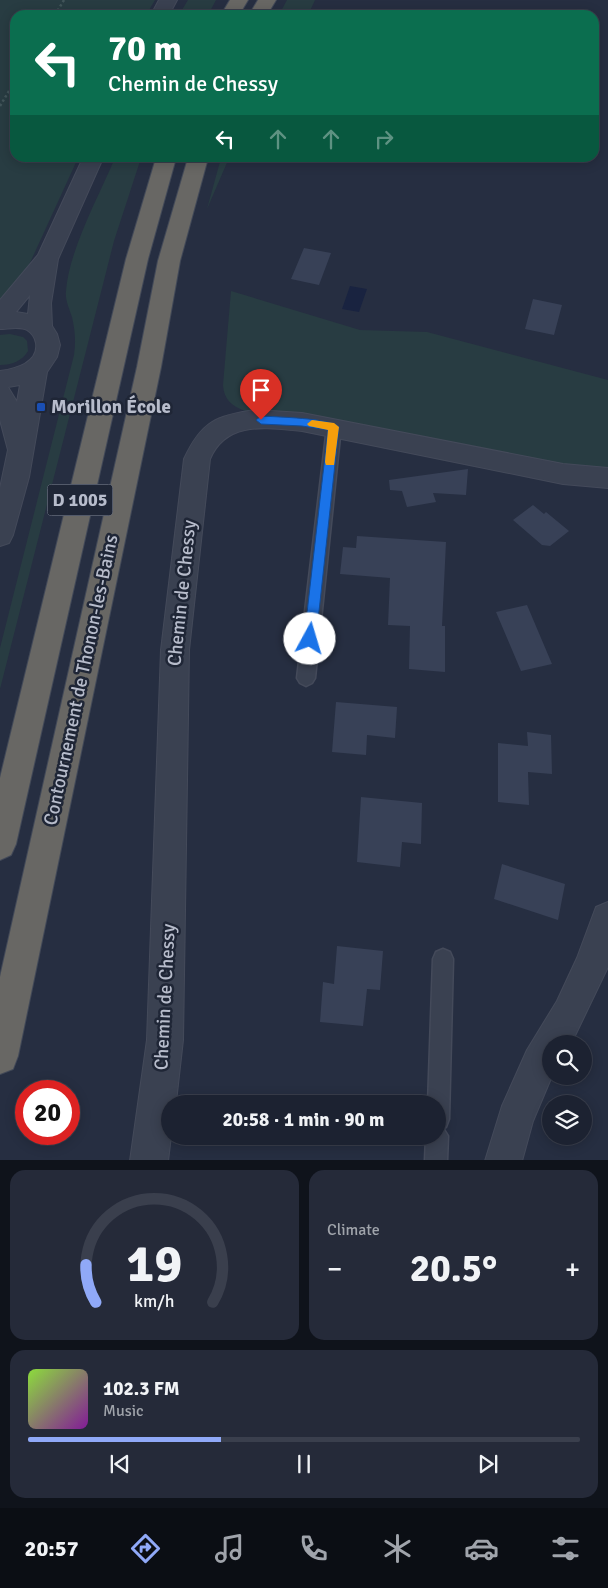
<!DOCTYPE html>
<html lang="en">
<head>
<meta charset="utf-8">
<style>
	:root { --surface:#1c2231; --page:#252a39; --text:#f1f3f6; --muted:#a0a4ab; --line:#3a3f4d; --accent:#90a9f8 }
	body { margin:0; font-family:Signika,sans-serif; background:var(--page); color:var(--text); height:100vh; display:flex; flex-direction:column; font-size:19px; white-space:nowrap }
	* { box-sizing:border-box; margin:0 }
	p { font-size:16px; color:var(--muted) }
	.icon { flex:none; width:28px; height:28px; fill:none; stroke:currentColor; stroke-width:2; stroke-linecap:round; stroke-linejoin:round }
	.map { position:relative; height:1160px; overflow:hidden }
	.side { display:flex; flex-direction:column; gap:10px; padding:10px; background:#0f131b; flex:1 }
	.side>* { flex:none }
	.hud { position:absolute; left:10px; top:10px; width:589px; height:152px; border-radius:15px; box-shadow:0 2px 12px #0003,0 0 0 1px var(--line); background:#0b6e4f; color:#fff; overflow:hidden }
	.fabs { position:absolute; left:542px; top:1035px; display:grid; gap:10px }
	.fabs a { display:grid; place-items:center; width:50px; height:50px; border-radius:50%; background:var(--surface); box-shadow:0 2px 12px #0003,0 0 0 1px var(--line); font-size:25px }
	.speed { position:absolute; left:15px; top:1080px; display:flex; gap:10px; font-size:25px; font-weight:700; text-align:center }
	.speed>* { display:grid; place-content:center; width:65px; height:65px; border-radius:50%; background:var(--surface); box-shadow:0 2px 12px #0003,0 0 0 1px var(--line); line-height:1 }
	.speed .limit { border:8px solid #d22; background:#fff; color:#111 }
	.pin { position:absolute; display:grid; place-items:center; width:42px; height:42px; color:#fff; margin:-51px -21px; border-radius:50% 50% 50% 0; rotate:-45deg; box-shadow:0 0 5px #0007 }
	.pin .icon { rotate:45deg }
	.me { position:absolute; width:55px; margin:-28px; rotate:6deg; stroke-linejoin:round; filter:drop-shadow(0 0 4px #0008) }
	.turn { display:flex; align-items:center; gap:18px; height:105px; padding:0 15px; font-size:22px }
	.turn .icon { width:65px; height:65px; stroke-width:2.5 }
	.turn b { display:block; font-size:35px; line-height:42px }
	.lanes { display:flex; align-items:center; height:48px; padding:0 15px; background:#0003; justify-content:center; gap:25px; direction:ltr }
	.lanes .off { opacity:.35 }
	.big { font-size:38px; font-weight:700; line-height:1.1 }
	.side .widget { flex:1; display:flex; flex-direction:column; justify-content:center; gap:8px; min-width:0; padding:0 18px; border-radius:15px; background:var(--page) }
	.side .dial { align-items:center; gap:0 }
	.dial svg { height:130px; overflow:visible; fill:none; stroke:var(--line); stroke-width:7; stroke-linecap:round; text-anchor:middle }
	.dial text { fill:var(--text); stroke:none }
	.song { display:flex; align-items:center; gap:15px }
	.cover { width:60px; height:60px; border-radius:8px; background:linear-gradient(135deg,hsl(90 70% 55%),hsl(290 70% 35%)) }
	.played { height:5px; border-radius:2px; background:linear-gradient(90deg,var(--accent) 35%,var(--line) 35%) }
	.keys { display:flex; justify-content:space-around; direction:ltr }
	.heat { display:flex; justify-content:space-between; align-items:center; font-size:28px; direction:ltr }
	.side .tiles { flex:1; display:grid; gap:10px; grid-template-columns:1fr 1fr }
	.widget:last-child { grid-column:span 2 }
	.trip { position:absolute; left:161px; top:1095px; width:285px; height:50px; border-radius:25px; background:var(--surface); box-shadow:0 2px 12px #0003,0 0 0 1px var(--line); font-weight:700; line-height:50px; text-align:center }
	.tabs { display:flex; height:80px; justify-content:space-around; align-items:center; background:#0b0e14; color:var(--muted) }
	.tabs .icon { width:35px; height:35px }
	.tabs .on { color:var(--accent) }
	.tabs b { font-size:22px; color:var(--text) }
	.map>svg:first-child { display:block }
	.green { fill:#283c42 }
	.water { fill:#192340 }
	.building { fill:#384157 }
	.lines { fill:none; stroke-linecap:round; stroke-linejoin:round }
	.service-casing { stroke:#444a5a; stroke-width:3 }
	.minor-casing { stroke:#444a5a; stroke-width:2 }
	.trunk-casing { stroke:#424958; stroke-width:2 }
	.path { stroke:#42555a; stroke-width:2.5; stroke-dasharray:2.5 2.5; stroke-linecap:butt }
	.service { fill:#3a4151; fill-rule:evenodd }
	.minor { fill:#3a4151; fill-rule:evenodd }
	.trunk { fill:#686764; fill-rule:evenodd }
	.route { fill:#1a73e8; stroke:#114b97 }
	.slow { fill:#f59e0b }
	.transit-dot { fill:#1a4fb4; stroke:#1f2636; stroke-width:2 }
	.labels { text-anchor:middle; dominant-baseline:central; stroke-width:5; stroke-linejoin:round; paint-order:stroke }
	.shield { fill:#1f2636; stroke:#898f9e; stroke-width:1 }
	.shield-label { font-size:18px; font-weight:bold; fill:#b7bccb }
	.poi-label { font-size:19px; font-weight:bold; fill:#b7bccb; stroke:#1f2636; text-anchor:start }
	.street-label { font-size:19px; fill:#b7bccb; stroke:#1f2636 }
</style>
</head>
<body>
<div class="map">
<svg width="608" height="1161" viewBox="0 0 608 1161">
	<rect width="100%" height="100%" fill="#262e41"/>
	<path class="green" d="M0,0H155L146,15H15V158H78L29,265L4,301L0,304Z
		M188,0H216L208,15H179Z
		M287,0H315L308,15H279Z
		M115,158H141L114,241L0,689V648L74,355C76,341 75,330 72,317C69,308 65,300 66,291C69,250 99,196 115,158Z
		M221,158H229L207,209Z
		M231,291L360,330L427,332L608,380V470H589L245,411C232,406 224,400 223,385Z
		M10,334L23,337L27,341L28,351C22,361 12,365 0,365V335Z"/>
	<path class="water" d="M350,286L367,289L359,312L342,309Z"/>
	<path class="building" d="M304,248L331,253L319,285L291,279Z
		M533,299L562,305L554,335L525,329Z
		M468,469L466,495L433,493L436,502L407,507L402,491L390,490L389,480Z
		M533,505L544,514L546,512L569,531L550,546L542,545L513,520Z
		M357,536L446,542L442,626H445V672L409,669L410,626L388,625L390,578L340,574L343,547L356,548Z
		M527,605L552,664L521,671L496,612Z
		M336,702L397,707L395,738L367,735L366,755L332,752Z
		M527,732L551,735L552,774L528,772L529,805L498,802V743L528,746Z
		M361,797L422,803L421,844L402,842L400,867L357,862Z
		M502,864L565,884L558,920L494,899Z
		M337,946L383,951L380,990L367,989L363,1026L320,1022L323,982L334,984Z"/>
	<g class="lines">
		<g class="service-casing">
			<path id="service" d="M334,421L339,423L341,427L315,678L312,683L306,686L300,683L297,678L327,427L329,423Z
				M443,949L450,952L453,959L449,1119L446,1127L443,1128L448,1136L447,1161H425L426,1136H438V1104H428L433,959L436,952Z"/>
		</g>
		<g class="minor-casing">
			<path id="minor" d="M159,0H177L169,15H151Z
				M83,158H103L58,259L51,303L52,326L57,334L60,345L57,357L47,372L29,477L13,535L9,543L0,546V488L8,450L0,420V371C15,369 39,363 36,343C35,338 32,333 27,330C20,326 8,329 0,329V300L38,255ZM30,295L28,314L16,312ZM20,385L17,402L8,387Z
				M256,410L302,413L563,464L608,468V488L563,484L302,431C267,428 227,420 210,459L189,650L183,1040L176,1102V1104H170L171,1136L168,1161H130L147,1040L161,650L184,459C201,422 216,415 256,410Z
				M608,902V967L571,1044H551L552,1076L533,1121L522,1161H485L502,1106L527,1050L557,1001L577,958L596,907Z"/>
		</g>
		<g class="trunk-casing">
			<path id="trunk" d="M230,0H248L239,15H221Z
				M258,0H276L267,15H249Z
				M156,158H176L148,259L16,844L11,855L0,860V778L126,259Z
				M188,158H208L180,261L161,367L18,1056L13,1069L0,1074V977L137,367L158,261Z"/>
		</g>
		<path class="path" d="M55,15L64,0
			M0,106L15,81"/>
		<use href="#service" class="service"/>
		<use href="#minor" class="minor"/>
		<use href="#trunk" class="trunk"/>
	</g>
	<path class="route" d="M261,416C275,417 332,418 339,427L316,639L314,643H306L304,639L328,430L302,426L261,424L256,420Z"/>
	<path class="slow" d="M312,420L334,423L339,427L334,465H326L325,462L328,430L309,426L307,424Z"/>
	<rect class="transit-dot" x="36" y="402" width="10" height="10" rx="2.5"/>
	<g class="labels">
		<rect class="shield" x="47.5" y="484.5" width="65" height="31" rx="4"/>
		<g class="shield-label">
			<text x="80" y="500">D 1005</text>
		</g>
		<g class="poi-label">
			<text x="51" y="407">Morillon École</text>
		</g>
		<g class="street-label">
			<text transform="translate(182 593) rotate(-84)">Chemin de Chessy</text>
			<text transform="translate(81 680) rotate(-78)">Contournement de Thonon-les-Bains</text>
			<text transform="translate(165 997) rotate(-87)">Chemin de Chessy</text>
		</g>
	</g>
</svg>
<div class="fabs">
<a><svg class="icon" aria-label="search" viewBox="0 0 24 24"><circle cx="10" cy="10" r="6"/><path d="M15 15l6 6"/></svg></a>
<a><svg class="icon" aria-label="layers" viewBox="0 0 24 24"><path d="M12 4l9 5-9 5-9-5zM3 14l9 5 9-5"/></svg></a>
</div>
<div class="speed"><div class="limit">20</div></div>
<div class="pin" style="left:261px;top:420px;background:#d93025"><svg class="icon" aria-label="arrive" viewBox="0 0 24 24"><path d="M6 21V4h12l-3 4 3 4H6"/></svg></div>
<svg class="me" style="left:310px;top:639px" viewBox="-20 -20 40 40"><circle r="19" fill="#fff"/><path d="M0-13L10 11 0 6-10 11z" fill="#1a73e8"/></svg>
<div class="trip">20:58 · 1 min · 90 m</div>
<div class="hud">
<div class="turn"><svg class="icon" aria-label="left" viewBox="0 0 24 24"><path d="M17 20v-9H6M10 6l-5 5 5 5"/></svg><div><b>70 m</b>Chemin de Chessy</div></div>
<div class="lanes"><svg class="icon" aria-label="left" viewBox="0 0 24 24"><path d="M17 20v-9H6M10 6l-5 5 5 5"/></svg><svg class="icon off" aria-label="ahead" viewBox="0 0 24 24"><path d="M12 20V5M6 11l6-6 6 6"/></svg><svg class="icon off" aria-label="ahead" viewBox="0 0 24 24"><path d="M12 20V5M6 11l6-6 6 6"/></svg><svg class="icon off" aria-label="right" viewBox="0 0 24 24"><path d="M7 20v-9h11M14 6l5 5-5 5"/></svg></div>
</div>
</div>
<section class="side">
<div class="tiles">
<div class="widget dial"><svg viewBox="0 0 100 80">
<path d="M14 69A42 42 0 1 1 86 69"/>
<path d="M14 69A42 42 0 0 1 8 46" stroke="#90a9f8"/>
<text x="50" y="56" font-size="32" font-weight="700">19</text>
<text x="50" y="72" font-size="11">km/h</text>
</svg></div>
<div class="widget"><p>Climate</p>
<div class="heat"><a>−</a><b class="big">20.5°</b><a>+</a></div>
</div>
<div class="widget">
<div class="song"><i class="cover"></i><div><b>102.3 FM</b><p>Music</p></div></div>
<div class="played"></div>
<div class="keys"><svg class="icon" aria-label="previous" viewBox="0 0 24 24"><path d="M18 5L8 12l10 7zM5 5v14"/></svg><svg class="icon" aria-label="pause" viewBox="0 0 24 24"><path d="M8 5v14M16 5v14"/></svg><svg class="icon" aria-label="next" viewBox="0 0 24 24"><path d="M6 5l10 7-10 7zM19 5v14"/></svg></div>
</div>
</div>
</section>
<nav class="tabs">
<b>20:57</b>
<svg class="icon on" aria-label="directions" viewBox="0 0 24 24"><path d="M12 3l9 9-9 9-9-9zM9 14v-3h6M13 9l2 2-2 2"/></svg>
<svg class="icon" aria-label="music" viewBox="0 0 24 24"><path d="M9 18V5l10-2v13"/><circle cx="6" cy="18" r="3"/><circle cx="16" cy="16" r="3"/></svg>
<svg class="icon" aria-label="phone" viewBox="0 0 24 24"><path d="M5 4h4l2 5-3 2q2 4 5 5l2-3 5 2v4C11 20 4 13 5 4z"/></svg>
<svg class="icon" aria-label="climate" viewBox="0 0 24 24"><path d="M12 3v18M4 7l16 10M4 17L20 7"/></svg>
<svg class="icon" aria-label="car" viewBox="0 0 24 24"><path d="M5 17H2v-5l4-1 3-4h7l3 4 3 1v5h-3M9 17h6M6 11h13"/><circle cx="7" cy="17" r="2"/><circle cx="17" cy="17" r="2"/></svg>
<svg class="icon" aria-label="filters" viewBox="0 0 24 24"><path d="M4 7h16M4 17h16"/><circle cx="9" cy="7" r="2"/><circle cx="15" cy="17" r="2"/></svg>
</nav>
</body>
</html>
